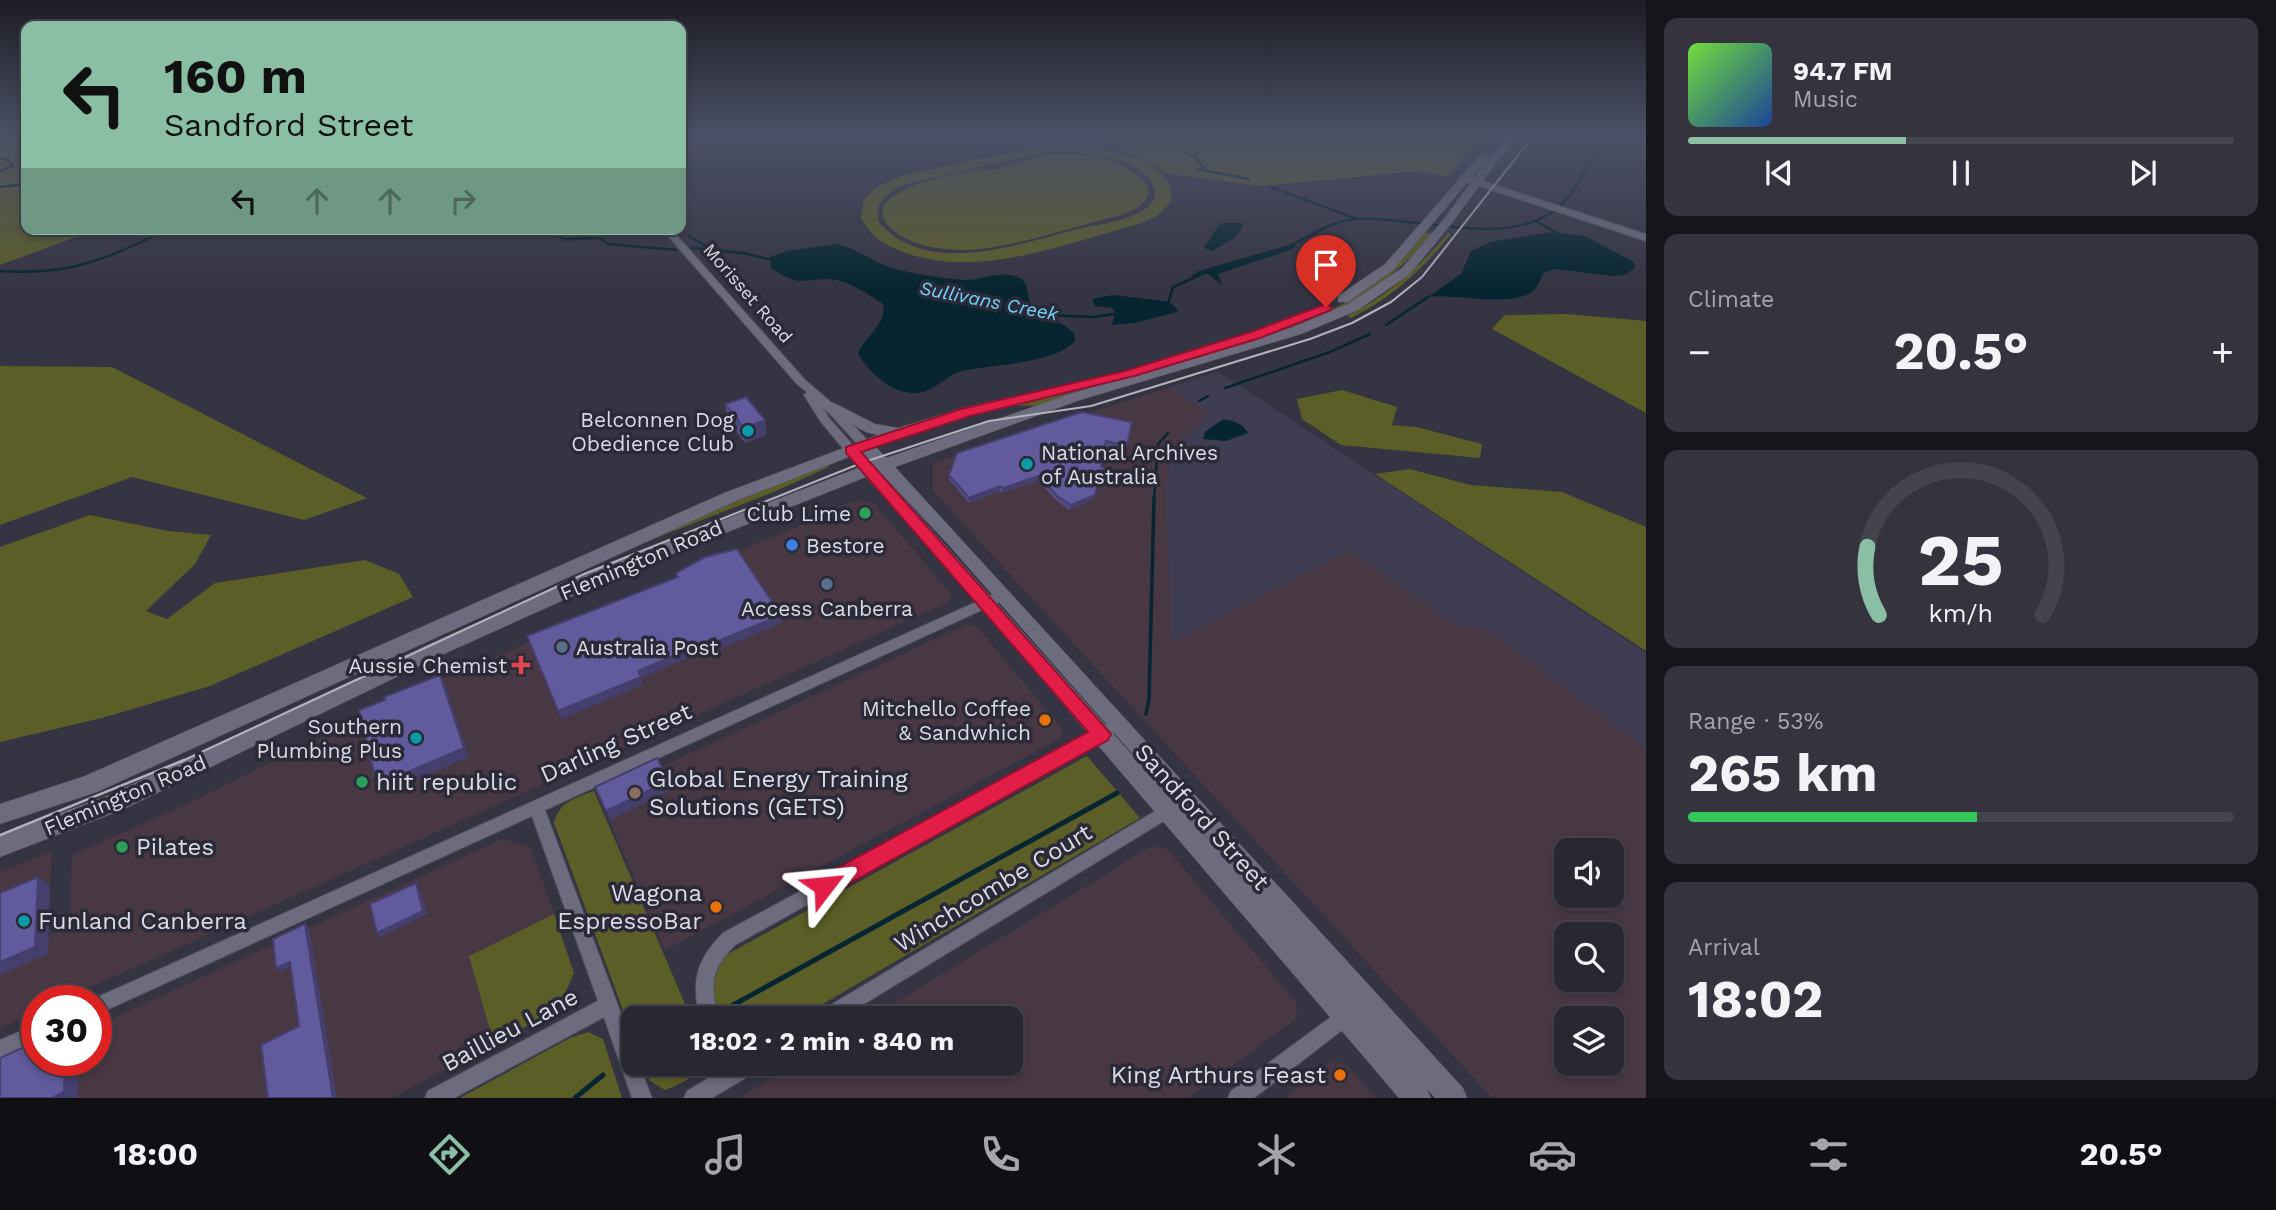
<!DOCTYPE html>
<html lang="en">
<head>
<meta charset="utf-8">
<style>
	:root { --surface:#282732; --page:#34333e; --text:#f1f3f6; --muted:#a5a5ac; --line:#44444d; --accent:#8abfa5 }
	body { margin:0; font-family:"Work Sans",sans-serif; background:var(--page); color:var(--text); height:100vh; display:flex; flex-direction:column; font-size:26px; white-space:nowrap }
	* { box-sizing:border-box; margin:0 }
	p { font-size:23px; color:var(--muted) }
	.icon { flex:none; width:38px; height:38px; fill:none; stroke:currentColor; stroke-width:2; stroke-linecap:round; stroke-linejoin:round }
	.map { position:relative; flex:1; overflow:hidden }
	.details { display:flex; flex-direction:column; gap:18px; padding:18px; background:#16151c; width:630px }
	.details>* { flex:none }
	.guide { position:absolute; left:21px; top:21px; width:665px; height:214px; border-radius:14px; box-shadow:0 4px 10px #0003,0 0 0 2px var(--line); background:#8abfa5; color:#111; overflow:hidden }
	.tools { position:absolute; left:1554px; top:838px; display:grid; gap:14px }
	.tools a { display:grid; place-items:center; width:70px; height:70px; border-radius:14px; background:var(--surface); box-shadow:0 4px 10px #0003,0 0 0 2px var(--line); font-size:35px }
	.speed { position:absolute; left:21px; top:985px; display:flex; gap:14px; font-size:35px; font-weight:700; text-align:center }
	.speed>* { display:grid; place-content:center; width:91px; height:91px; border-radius:50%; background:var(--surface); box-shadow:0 4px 10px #0003,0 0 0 2px var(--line); line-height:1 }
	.speed .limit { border:10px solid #d22; background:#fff; color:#111 }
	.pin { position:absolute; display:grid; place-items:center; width:60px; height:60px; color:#fff; margin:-72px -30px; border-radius:50% 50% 50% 0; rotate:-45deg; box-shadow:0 0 7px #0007 }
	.pin .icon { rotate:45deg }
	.me { position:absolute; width:77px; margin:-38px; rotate:61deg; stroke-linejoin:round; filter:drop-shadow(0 0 5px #0008) }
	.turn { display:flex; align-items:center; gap:24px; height:147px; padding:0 28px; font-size:32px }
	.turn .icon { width:91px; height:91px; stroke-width:2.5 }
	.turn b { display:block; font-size:49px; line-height:60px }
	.lanes { display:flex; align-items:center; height:66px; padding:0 28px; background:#0003; justify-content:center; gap:35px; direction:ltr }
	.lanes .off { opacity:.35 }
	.big { font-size:52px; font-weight:700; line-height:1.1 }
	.details .card { flex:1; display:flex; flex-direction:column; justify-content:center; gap:10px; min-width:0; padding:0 24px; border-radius:14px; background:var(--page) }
	.details .dial { align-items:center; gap:0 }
	.dial svg { height:182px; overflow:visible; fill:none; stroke:var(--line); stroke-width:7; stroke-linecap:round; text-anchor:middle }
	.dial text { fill:var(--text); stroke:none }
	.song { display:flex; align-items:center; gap:21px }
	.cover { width:84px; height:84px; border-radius:10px; background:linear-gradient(135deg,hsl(100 70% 55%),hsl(220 70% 35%)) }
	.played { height:7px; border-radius:4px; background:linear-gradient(90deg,var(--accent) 40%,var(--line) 40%) }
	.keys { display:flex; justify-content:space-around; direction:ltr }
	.heat { display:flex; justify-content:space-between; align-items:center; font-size:38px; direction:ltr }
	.charge { height:10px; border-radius:5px; background:linear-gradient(90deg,#34c759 53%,var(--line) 0) }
	.trip { position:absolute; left:621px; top:1006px; width:402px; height:70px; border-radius:14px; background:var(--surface); box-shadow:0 4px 10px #0003,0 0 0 2px var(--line); font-weight:700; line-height:70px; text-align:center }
	.dock { display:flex; height:112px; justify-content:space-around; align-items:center; background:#101014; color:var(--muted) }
	.dock .icon { width:49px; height:49px }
	.dock .selected { color:var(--accent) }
	.dock b { font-size:32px; color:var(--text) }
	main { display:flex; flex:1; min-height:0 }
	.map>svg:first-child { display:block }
	.industrial { fill:#483844; fill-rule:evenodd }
	.built { fill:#3e3d52 }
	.green { fill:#5c5e27; fill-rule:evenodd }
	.water { fill:#062530 }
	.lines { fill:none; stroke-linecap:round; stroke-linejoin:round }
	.stream-far2 { stroke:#062530; stroke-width:2.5 }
	.stream-far1 { stroke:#062530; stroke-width:3.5 }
	.stream { stroke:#062530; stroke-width:5 }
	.minor-casing { stroke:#51515e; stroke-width:2 }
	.tertiary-casing { stroke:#51515e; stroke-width:2 }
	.secondary-casing { stroke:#51515e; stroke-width:1 }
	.minor { fill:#6d6c7e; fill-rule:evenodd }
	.tertiary { fill:#6d6c7e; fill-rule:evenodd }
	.secondary { fill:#6d6c7e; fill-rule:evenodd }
	.tram-far1 { stroke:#b3b3be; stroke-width:2 }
	.tram { stroke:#b3b3be; stroke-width:2.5 }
	.wall { fill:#534d86 }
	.shaded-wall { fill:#443f6d }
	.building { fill:#615a9c; stroke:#443f6d; stroke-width:2 }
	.route { fill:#e11d48; stroke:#92132f; stroke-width:2 }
	.culture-dot { fill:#0f9aa8; stroke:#2b2a39; stroke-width:2.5 }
	.leisure-dot { fill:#2e9e5b; stroke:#2b2a39; stroke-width:2.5 }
	.shop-dot { fill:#3f7fe0; stroke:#2b2a39; stroke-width:2.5 }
	.service-dot { fill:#5c6f8a; stroke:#2b2a39; stroke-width:2.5 }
	.health-dot { fill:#e0444e; stroke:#2b2a39; stroke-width:2.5 }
	.food-dot { fill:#e8710a; stroke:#2b2a39; stroke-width:2.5 }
	.education-dot { fill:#8d6e63; stroke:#2b2a39; stroke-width:2.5 }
	.labels { text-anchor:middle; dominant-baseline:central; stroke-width:7; stroke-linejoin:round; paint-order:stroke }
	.far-street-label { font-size:18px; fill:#dbdbe5; stroke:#2b2a39 }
	.far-water-label { font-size:19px; font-style:italic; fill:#72d2f9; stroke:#2b2a39 }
	.poi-label { font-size:21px; fill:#dbdbe5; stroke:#2b2a39; text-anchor:end }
	.street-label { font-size:21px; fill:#dbdbe5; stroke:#2b2a39 }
	.near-street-label { font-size:24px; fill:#dbdbe5; stroke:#2b2a39 }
	.near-poi-label { font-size:24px; fill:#dbdbe5; stroke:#2b2a39; text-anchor:start }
</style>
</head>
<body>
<main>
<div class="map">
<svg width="1646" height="1098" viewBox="0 0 1646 1098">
	<rect width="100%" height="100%" fill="#353443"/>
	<path class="industrial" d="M681,135H691L695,138L690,140L710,157L692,162L681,170Z
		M1218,372L1646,653V1098H1492L933,491V463ZM1566,850H1612V896H1566ZM1566,934H1612V980H1566ZM1566,1018H1612V1064H1566Z
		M858,500L874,503L951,594L949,602L60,1001H37V1011L0,1028V872L52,852L48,936L70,927L72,855L176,809L450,675L452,677L606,606L808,522L806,519Z
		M967,624L977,627L1062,728L1061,738L665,950L599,796Z
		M502,839L531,847L574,973L558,1009L392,1098H0V1070L37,1060H96V1026Z
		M1152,846L1167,849L1296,1002L1297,1018L1189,1098H739L795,1064H1012V1018H870Z
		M1333,1061L1349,1067L1376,1098H1286Z"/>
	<path class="built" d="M1218,372L1646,653V753L1637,742L1490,631L1467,625L1458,626L1349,551L1171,643L1166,488L1169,469L1186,435L1209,413L1169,388Z"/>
	<path class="green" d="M0,135H26V229H98L0,265Z
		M1095,135H1488L1474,147L1469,148L1470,150L1447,177L1419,171L1261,186L1170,174Z
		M1055,145C1086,146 1180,155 1171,202L1157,216L1139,224C1066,243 981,279 906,253C886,246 870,237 861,217L864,199L878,186L905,175L1012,152ZM1062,151C1089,153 1143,158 1154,187C1157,194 1154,200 1149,206C1132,221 1099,224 1078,229C1019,244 926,278 879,222C873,201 889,192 906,184L1034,154Z
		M1048,155C1065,154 1081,154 1097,157C1132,165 1179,194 1121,215C1075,226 1004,251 958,250C936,249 910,245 893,230C848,192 960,172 981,169C987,169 992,171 998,169C1014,166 1031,158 1048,155Z
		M1426,232L1432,234C1394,278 1363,298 1310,322L1038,406L1011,405L1128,377L1304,322L1345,303L1380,280Z
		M1448,233L1451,234C1422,270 1393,297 1351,318L1347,316C1389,295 1418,268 1448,233Z
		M1567,314L1646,321V413L1492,329L1505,315Z
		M0,366L112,367L367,498L304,520L132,477L0,525Z
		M1342,390L1397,407L1392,425L1416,427L1482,444L1480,458L1341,445L1302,419L1297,399Z
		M827,466L829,467L776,491L633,547C697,517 762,490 827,466Z
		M1410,469L1470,485L1562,492L1646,527V651L1375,474Z
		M90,515L168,531L211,535L195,564L146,611L167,619L215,583L365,560L399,574L413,597L210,686L102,718L0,742V547Z
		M1087,756L1140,818L799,1018H721C708,988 706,982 726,955Z
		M594,791L691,1018H634L633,1037L554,823C559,802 575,798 594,791Z
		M554,914L574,973L558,1009L494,1044L469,956Z
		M588,1032L603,1039L622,1098H460L570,1038Z
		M643,1064H700C694,1079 680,1084 665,1090L650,1081Z"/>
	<path class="water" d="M1220,223H1243C1242,237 1224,243 1212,251L1204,248Z
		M1552,232L1585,236L1632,261L1635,265L1634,269L1624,275L1614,276L1554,269L1543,273C1541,278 1539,284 1536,288C1518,310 1455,293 1428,297L1461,274L1471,251L1490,242Z
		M837,244C854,248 866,257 881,264C899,272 945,279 965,280C983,280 1001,270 1018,277C1031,283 1025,295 1032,305C1042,319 1064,320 1075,335V341C1055,364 991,364 962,371C944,376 933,394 914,393C891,393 869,372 858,354C865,336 888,323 883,304C868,294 846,279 828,279C798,280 798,286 771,268L770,257L787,251Z
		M1292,244L1297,246L1290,250L1218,274L1222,285L1208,274L1190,277L1199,271Z
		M1113,295L1164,301L1171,303L1178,310L1177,312L1134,323L1112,325L1115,312L1112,308L1095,306L1092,299Z
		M1222,420C1232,419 1243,424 1248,433L1226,441L1203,439L1205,432Z"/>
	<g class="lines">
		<path class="stream-far2" d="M1185,153L1195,156L1205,170
			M0,158L7,159L13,166L0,171
			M1197,169L1249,179
			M0,187L26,184
			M1271,187L1354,218
			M1536,221L1555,232
			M539,229L565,239L600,238L608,244L676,250
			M689,236L708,247
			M1291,245C1312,235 1332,221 1355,219C1415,215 1504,249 1555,210C1578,192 1590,159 1606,135
			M692,248L743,253L772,260
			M0,271C70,276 107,259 168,229
			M1168,304L1173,287L1200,275
			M1044,315L1094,317L1119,313
			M1386,325L1428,297
			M1225,388L1330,352L1370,334
			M1199,401L1208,396
			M1154,500L1158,444L1168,433"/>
		<path class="stream-far1" d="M1146,714L1149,699L1154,498"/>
		<path class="stream" d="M726,1009L1117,793
			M575,1098L603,1075"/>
		<g class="minor-casing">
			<path id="minor" d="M662,229H671L805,380L833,404L869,442L870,445L869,448H861L820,403L829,418L857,450L855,453H847L821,422L804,395L807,392L797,384Z
				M1003,590L1008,592L1009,595L1008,598L545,810L634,1049V1064H639L652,1098H632L604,1017L454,1098H425L428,1091L598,1001L532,816L102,1012L96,1015V1001H89Z
				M1107,725L1112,727L1114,731L1112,735L735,945C709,971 711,985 718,1018H700C691,982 696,960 723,933Z
				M1172,801L1177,803L1180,808L1177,813L841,1018H816L819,1012Z
				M1349,1005L1355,1008L1358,1014L1355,1020L1254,1098H1228L1231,1091L1343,1008Z
				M37,1024V1043L0,1059V1040Z
				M732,1064H759L757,1071L712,1098H684L687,1091Z"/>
		</g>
		<g class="tertiary-casing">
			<path id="tertiary" d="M1461,176H1467L1646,234V241L1461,180Z"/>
		</g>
		<g class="secondary-casing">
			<path id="secondary" d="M1511,135H1522L1496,163L1452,223L1410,274L1358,310L1301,334L1080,400L895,467L1463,1088L1467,1098H1435L1427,1089L1431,1098H1399L980,607L866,477L617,576L446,653L124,809L0,857V835L109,795L432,643L605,566L858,468L849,457L736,501L97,792L0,824V804L85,776L724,493L878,435L866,432L824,409L822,406L824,403H834L875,424L898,428L966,407L1071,384L1078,388L1076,391L969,416L876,447L886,458L1070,394L1291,328L1348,304L1402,268L1444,219L1488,159ZM880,472L947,543L1241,877Z
				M1481,154L1490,156L1393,270L1348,302H1338V296L1385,264Z"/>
		</g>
		<use href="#minor" class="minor"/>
		<use href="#tertiary" class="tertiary"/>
		<use href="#secondary" class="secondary"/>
		<path class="tram-far1" d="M180,762L584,574L864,462L989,421L1091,406L1310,339L1352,323L1391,302L1422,277L1534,135"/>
		<path class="tram" d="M0,835L184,760"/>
	</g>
	<path class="wall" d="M725,404L765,420L766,435L745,443L727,419Z
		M1082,412L1127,446L1125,451L1105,446L1101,466L1110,479L1098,483L1093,500L1069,510L1056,500L1038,481L1002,493L999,491L969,503L949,479V475Z"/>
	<path class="shaded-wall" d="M765,420L766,435L745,443L744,428Z
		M1111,474L1110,479L1097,483L1099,478Z
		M1039,476L1038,481L1002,493L1003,488Z
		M1000,486L999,491L969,503V498Z
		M1095,495L1093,500L1069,510L1071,505Z
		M781,615V623L718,650L716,642Z
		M714,638L716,646L641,678L643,685L561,719L558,711L638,671Z
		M440,675L445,684L469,757L383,793L377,785Z
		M669,781L671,790L610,820L606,811Z
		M38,877L50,885L48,954L0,975V962Z
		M416,883L419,887L427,914L380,937L377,933Z
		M305,924L309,928L337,1098H333Z
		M290,962L294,965L281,972L276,968Z
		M65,1060H78V1098H52Z"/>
	<path class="building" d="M746,397L765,420L744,428L725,404Z
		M1082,412L1132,422L1127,446L1106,441L1101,466L1111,474L1099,478L1095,495L1071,505L1057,496L1039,476L1003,488L1000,486L969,498L949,475L957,453Z
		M737,549L781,615L716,642L714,638L638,671L641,677L558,711L527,636L678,577L676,573L705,557Z
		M440,675L464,748L377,785L359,710L385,700L384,697Z
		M657,758L669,781L606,811L595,787Z
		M38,877L35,947L0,962V893Z
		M416,883L423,911L377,933L370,904Z
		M305,924L333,1098H268L261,1045L299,1026L290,962L276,968L273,939Z
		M37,1041V1060H65L64,1092L52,1098H0V1058Z"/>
	<linearGradient id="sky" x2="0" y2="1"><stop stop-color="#1d1d25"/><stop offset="0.47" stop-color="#4b5066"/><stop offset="1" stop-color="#4b5066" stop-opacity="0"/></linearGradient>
	<rect width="1646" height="289" fill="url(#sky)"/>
	<path class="route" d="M1326,304L1332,307L1331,310L1260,338L1134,376L970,416L861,452L1111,734L1108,740L832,893L824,897L817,893L814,886L817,879L1088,732L846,453V447L961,409L1125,371L1251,332Z"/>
	<g class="culture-dot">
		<circle cx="748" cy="431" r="7"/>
		<circle cx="1027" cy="464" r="7"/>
		<circle cx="416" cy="738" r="7"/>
		<circle cx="24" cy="921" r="7"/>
	</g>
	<g class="leisure-dot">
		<circle cx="865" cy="513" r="7"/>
		<circle cx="362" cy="782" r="7"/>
		<circle cx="122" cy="847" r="7"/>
	</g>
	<circle class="shop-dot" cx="792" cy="545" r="7"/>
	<g class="service-dot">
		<circle cx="827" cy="584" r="7"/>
		<circle cx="562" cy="647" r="7"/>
	</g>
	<path class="health-dot" d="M517.5 654.5h7v7h7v7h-7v7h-7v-7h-7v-7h7z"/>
	<g class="food-dot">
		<circle cx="1045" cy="720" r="7"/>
		<circle cx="716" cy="907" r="7"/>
		<circle cx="1340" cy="1075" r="7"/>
	</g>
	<circle class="education-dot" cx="635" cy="793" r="7"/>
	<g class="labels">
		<g class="far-street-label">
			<text transform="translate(748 293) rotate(49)">Morisset Road</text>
		</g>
		<g class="far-water-label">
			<text transform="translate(989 301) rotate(11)">Sullivans Creek</text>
		</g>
		<g class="poi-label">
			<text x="734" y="419">Belconnen Dog<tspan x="734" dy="24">Obedience Club</tspan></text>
			<text x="1041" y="452" text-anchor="start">National Archives<tspan x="1041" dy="24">of Australia</tspan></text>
			<text x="851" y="513">Club Lime</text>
			<text x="806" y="545" text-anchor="start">Bestore</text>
			<text x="827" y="608" text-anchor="middle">Access Canberra</text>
			<text x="576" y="647" text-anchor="start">Australia Post</text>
			<text x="507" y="665">Aussie Chemist</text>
			<text x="1031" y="708">Mitchello Coffee<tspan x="1031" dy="24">&amp; Sandwhich</tspan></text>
			<text x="402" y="726">Southern<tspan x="402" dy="24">Plumbing Plus</tspan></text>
		</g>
		<g class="street-label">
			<text transform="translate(641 560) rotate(-23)">Flemington Road</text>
			<text transform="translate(125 795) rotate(-23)">Flemington Road</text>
		</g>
		<g class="near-street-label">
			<text transform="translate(616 743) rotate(-24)">Darling Street</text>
			<text transform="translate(1202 817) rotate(48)">Sandford Street</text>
			<text transform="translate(993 888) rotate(-31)">Winchcombe Court</text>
			<text transform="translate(510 1030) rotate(-28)">Baillieu Lane</text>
		</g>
		<g class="near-poi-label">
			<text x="649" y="779">Global Energy Training<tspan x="649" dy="28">Solutions (GETS)</tspan></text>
			<text x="376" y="782">hiit republic</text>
			<text x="136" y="847">Pilates</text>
			<text x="702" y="893" text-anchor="end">Wagona<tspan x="702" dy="28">EspressoBar</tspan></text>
			<text x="38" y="921">Funland Canberra</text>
			<text x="1326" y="1075" text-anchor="end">King Arthurs Feast</text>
		</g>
	</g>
</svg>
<div class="tools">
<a><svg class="icon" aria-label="sound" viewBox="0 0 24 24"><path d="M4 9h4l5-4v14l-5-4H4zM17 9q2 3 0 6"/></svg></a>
<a><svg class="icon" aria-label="search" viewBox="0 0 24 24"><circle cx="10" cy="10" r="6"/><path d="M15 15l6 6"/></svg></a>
<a><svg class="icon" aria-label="layers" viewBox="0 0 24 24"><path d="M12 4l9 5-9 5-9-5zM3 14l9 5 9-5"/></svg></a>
</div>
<div class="speed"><div class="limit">30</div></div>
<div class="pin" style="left:1326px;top:307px;background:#d93025"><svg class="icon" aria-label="arrive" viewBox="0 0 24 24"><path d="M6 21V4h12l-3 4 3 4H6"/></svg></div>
<svg class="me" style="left:824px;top:886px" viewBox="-20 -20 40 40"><path d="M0-17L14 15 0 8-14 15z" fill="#e11d48" stroke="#fff" stroke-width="4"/></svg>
<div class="trip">18:02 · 2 min · 840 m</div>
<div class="guide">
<div class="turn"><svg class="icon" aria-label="left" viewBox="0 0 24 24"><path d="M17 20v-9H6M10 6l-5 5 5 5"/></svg><div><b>160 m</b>Sandford Street</div></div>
<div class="lanes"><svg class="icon" aria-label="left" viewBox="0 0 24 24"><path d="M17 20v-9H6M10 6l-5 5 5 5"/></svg><svg class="icon off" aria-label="ahead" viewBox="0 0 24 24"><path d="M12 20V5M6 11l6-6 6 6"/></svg><svg class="icon off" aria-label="ahead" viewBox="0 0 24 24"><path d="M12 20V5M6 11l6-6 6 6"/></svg><svg class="icon off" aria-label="right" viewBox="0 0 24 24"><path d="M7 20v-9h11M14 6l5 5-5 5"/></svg></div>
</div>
</div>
<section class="details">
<div class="card">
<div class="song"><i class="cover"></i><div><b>94.7 FM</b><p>Music</p></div></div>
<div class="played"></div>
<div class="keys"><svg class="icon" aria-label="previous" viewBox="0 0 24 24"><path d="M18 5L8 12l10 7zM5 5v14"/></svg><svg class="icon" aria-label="pause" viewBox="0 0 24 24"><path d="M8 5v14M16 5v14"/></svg><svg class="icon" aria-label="next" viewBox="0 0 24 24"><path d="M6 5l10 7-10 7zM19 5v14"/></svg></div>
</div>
<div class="card"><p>Climate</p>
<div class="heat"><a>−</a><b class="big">20.5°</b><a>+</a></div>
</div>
<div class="card dial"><svg viewBox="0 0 100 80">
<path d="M14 69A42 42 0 1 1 86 69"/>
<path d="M14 69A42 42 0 0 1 9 39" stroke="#8abfa5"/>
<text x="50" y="56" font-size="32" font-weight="700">25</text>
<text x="50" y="72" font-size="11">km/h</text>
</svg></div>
<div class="card"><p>Range · 53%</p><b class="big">265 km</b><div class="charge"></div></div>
<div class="card"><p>Arrival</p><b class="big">18:02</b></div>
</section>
</main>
<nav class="dock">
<b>18:00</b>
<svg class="icon selected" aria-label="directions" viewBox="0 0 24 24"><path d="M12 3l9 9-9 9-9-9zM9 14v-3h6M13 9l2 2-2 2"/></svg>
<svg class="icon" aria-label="music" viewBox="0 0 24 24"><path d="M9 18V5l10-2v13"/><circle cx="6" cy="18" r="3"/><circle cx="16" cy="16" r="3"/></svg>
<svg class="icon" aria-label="phone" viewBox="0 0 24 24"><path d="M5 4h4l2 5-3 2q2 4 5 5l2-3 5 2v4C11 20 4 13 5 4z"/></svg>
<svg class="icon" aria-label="climate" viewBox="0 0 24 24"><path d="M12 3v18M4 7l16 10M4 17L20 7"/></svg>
<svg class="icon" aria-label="car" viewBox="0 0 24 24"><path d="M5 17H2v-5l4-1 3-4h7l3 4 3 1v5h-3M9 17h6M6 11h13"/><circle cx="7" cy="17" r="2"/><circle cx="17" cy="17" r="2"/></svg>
<svg class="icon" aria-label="filters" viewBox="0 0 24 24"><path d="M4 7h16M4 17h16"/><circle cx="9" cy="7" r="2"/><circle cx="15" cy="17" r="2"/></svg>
<b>20.5°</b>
</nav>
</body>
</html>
